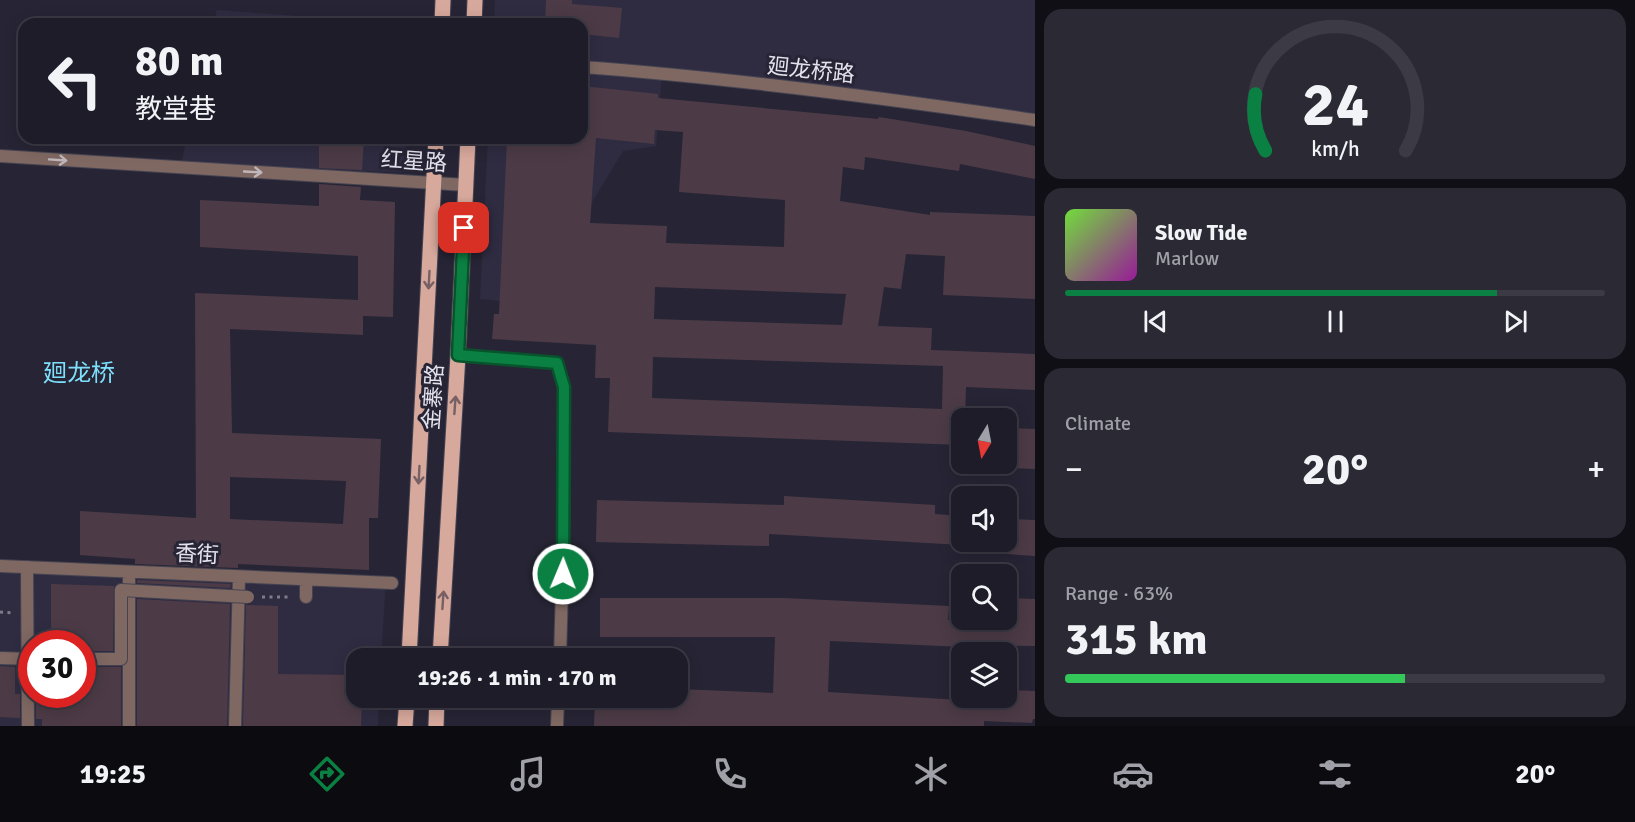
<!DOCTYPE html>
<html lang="en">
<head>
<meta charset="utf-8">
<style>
	:root { --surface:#1d1c28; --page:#2a2934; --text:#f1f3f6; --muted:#a0a1a8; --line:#3b3a45; --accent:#0b8043 }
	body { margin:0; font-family:Signika,"Noto Sans SC",sans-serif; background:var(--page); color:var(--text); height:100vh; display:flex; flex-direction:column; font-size:22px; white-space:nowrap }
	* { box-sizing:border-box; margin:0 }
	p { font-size:20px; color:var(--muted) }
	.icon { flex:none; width:33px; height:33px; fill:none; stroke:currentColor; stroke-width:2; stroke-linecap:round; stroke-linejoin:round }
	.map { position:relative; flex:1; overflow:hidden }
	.panel { display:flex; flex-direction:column; gap:9px; padding:9px; background:#100f16; width:600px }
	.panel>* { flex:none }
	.hud { position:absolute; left:18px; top:18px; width:570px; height:126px; border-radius:18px; box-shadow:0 3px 15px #0003,0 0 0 2px var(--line); background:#1d1c28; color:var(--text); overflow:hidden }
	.needle { width:39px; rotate:190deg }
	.tools { position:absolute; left:951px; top:408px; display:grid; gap:12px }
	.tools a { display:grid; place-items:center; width:66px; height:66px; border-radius:12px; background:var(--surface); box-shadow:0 3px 15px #0003,0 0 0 2px var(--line); font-size:30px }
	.speed { position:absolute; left:18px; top:630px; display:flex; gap:12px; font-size:30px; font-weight:700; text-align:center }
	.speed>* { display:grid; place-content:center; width:78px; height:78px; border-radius:50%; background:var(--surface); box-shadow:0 3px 15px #0003,0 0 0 2px var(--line); line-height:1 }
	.speed .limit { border:9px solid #d22; background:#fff; color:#111 }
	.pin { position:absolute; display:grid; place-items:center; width:51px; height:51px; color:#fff; margin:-26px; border-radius:12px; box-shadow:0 3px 9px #0006 }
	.me { position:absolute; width:66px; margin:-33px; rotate:1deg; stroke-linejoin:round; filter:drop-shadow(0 0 4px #0008) }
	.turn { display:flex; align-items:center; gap:21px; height:126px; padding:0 18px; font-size:27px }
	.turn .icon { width:78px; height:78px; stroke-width:2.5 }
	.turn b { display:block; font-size:42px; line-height:51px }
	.big { font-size:45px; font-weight:700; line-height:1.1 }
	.panel .widget { flex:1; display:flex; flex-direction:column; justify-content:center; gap:9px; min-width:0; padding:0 21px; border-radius:18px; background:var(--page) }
	.panel .dial { align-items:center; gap:0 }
	.dial svg { height:156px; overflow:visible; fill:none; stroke:var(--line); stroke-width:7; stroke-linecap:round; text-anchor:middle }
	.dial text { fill:var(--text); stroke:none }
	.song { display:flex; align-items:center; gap:18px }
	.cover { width:72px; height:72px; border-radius:9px; background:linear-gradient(135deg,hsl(100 70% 55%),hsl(300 70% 35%)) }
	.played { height:6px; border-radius:3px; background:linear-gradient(90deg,var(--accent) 80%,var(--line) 80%) }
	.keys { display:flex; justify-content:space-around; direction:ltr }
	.heat { display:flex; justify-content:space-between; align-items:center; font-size:33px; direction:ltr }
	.charge { height:9px; border-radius:4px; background:linear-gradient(90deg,#34c759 63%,var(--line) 0) }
	.trip { position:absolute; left:346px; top:648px; width:342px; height:60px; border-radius:18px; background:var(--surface); box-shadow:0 3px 15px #0003,0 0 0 2px var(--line); font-weight:700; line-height:60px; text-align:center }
	.tabs { display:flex; height:96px; justify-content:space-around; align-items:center; background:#0c0b10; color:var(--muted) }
	.tabs .icon { width:42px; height:42px }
	.tabs .current { color:var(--accent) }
	.tabs b { font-size:27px; color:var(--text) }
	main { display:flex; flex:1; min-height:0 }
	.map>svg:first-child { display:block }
	.built { fill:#2f2c42; fill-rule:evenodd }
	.building { fill:#4c3b46; fill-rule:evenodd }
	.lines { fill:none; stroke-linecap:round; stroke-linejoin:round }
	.pedestrian-casing { stroke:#454352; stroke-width:14 }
	.minor-casing { stroke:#454352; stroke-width:14 }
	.tertiary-casing { stroke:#454352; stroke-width:14 }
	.primary-casing { stroke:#454352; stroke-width:17 }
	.path { stroke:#7e7c8a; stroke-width:3; stroke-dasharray:3 4.5; stroke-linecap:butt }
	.pedestrian { stroke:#7f6862; stroke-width:12 }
	.minor { stroke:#7f6862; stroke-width:12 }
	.tertiary { stroke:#7f6862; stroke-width:12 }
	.primary { stroke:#d7a89c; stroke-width:15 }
	.pedestrian-bridge-casing { stroke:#454352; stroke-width:14; stroke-linecap:butt }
	.pedestrian-bridge { stroke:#7f6862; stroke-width:12 }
	.oneway { stroke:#c0b7bc }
	.oneway2 { stroke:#766063 }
	.route-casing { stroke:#07532c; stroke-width:15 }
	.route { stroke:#0b8043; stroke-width:10 }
	.labels { text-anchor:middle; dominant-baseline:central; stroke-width:6; stroke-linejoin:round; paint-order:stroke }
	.street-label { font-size:22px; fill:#e3e2ed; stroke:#272535 }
	.neighbourhood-label { font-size:24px; fill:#7ddffb; stroke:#272535 }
</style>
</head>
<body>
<main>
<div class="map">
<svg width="1035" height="726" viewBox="0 0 1035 726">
	<rect width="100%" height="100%" fill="#272535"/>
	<path class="built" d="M495,0H1035V120L662,75L656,146L623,151L592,202L583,309L480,299L488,138H582V24H494Z
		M217,10L404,24H213Z
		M187,138H406L404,172L180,168Z
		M0,566L386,579L381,658H357V698H379L378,726H0ZM32,644H82V694H32Z"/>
	<path class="building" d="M546,0H572V4L622,8L619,38L582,34V24H545Z
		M582,86L658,94V98L878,119L879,117L966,131L1035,146V179L960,164L959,171L865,157L864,170L843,167L840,201L930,215V212L1035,216V299L943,295L945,256L906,254L901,289L884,287L878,326L932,328L931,350L1035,354V390L966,387L965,418H962V445L608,432L610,378H595L596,345L492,339L494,314H499L507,138H582ZM655,130L683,132L679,192L785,200L784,247L666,243L667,226L590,223L596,138L654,144ZM655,287L846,294L842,325L654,319ZM653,357L943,366L942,409L652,398Z
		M319,138H364L362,170L319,168Z
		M319,184L361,187L360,200L395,202L393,317L363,316V335L230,329L232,433L381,439L378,518H369V570L238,564V568L135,564V559L80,555V511L196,518L195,293L358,300V256L200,247V200L319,206ZM230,477L346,481L343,524L230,519Z
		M1006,428L1035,429V469L1006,468Z
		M784,496L935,505V514L962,516V545L769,534V546L596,542L597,500L784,505Z
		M1006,519L1035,520V556L1006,554Z
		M137,580L231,584L230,588L137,583Z
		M51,584L114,586L113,651H82V637L51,636Z
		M600,598H785L949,606L948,620H1006V598L1035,599V646L982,645L981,652H964V647L830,641L828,692L960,700V698H1006V690L1035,691V719H1033L1032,723L984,721V726H594L595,698H678V689L773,693L775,637H600Z
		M137,599L230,604L227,726H137Z
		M246,605L278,606V674L357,675V698H362L361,726H243Z
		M0,666L15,667V694H20V718L0,717Z
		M82,667H121V726H42V719H36V694H82Z"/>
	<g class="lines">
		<g class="pedestrian-casing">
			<path id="pedestrian" d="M0,566L392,583
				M27,567L28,726
				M306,597V581
				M129,726V572
				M235,726L239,577"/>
		</g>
		<g class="minor-casing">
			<path id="minor" d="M582,67C733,78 885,98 1035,120
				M458,355L557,363L564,387L563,553L560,658
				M557,726L558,698"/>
		</g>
		<g class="tertiary-casing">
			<path id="tertiary" d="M0,156L466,185"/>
		</g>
		<g class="primary-casing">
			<path id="primary" d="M442,24L443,0
				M474,24L475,0
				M409,658L436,138
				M440,658L458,355L468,138
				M405,726L407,698
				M436,726L437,698"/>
		</g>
		<path class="path" d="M262,597H292
			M0,612L13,613"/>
		<use href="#pedestrian" class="pedestrian"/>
		<use href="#minor" class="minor"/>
		<use href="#tertiary" class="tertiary"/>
		<use href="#primary" class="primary"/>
		<g class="pedestrian-bridge-casing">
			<path id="pedestrian-bridge" d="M0,658L32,659
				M82,659H121V590L248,597"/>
		</g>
		<use href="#pedestrian-bridge" class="pedestrian-bridge"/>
	</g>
	<defs><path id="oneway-shaft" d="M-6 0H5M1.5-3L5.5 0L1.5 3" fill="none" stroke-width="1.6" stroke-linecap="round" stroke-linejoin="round" transform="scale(1.5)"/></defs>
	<g class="oneway">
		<use href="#oneway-shaft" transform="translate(58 160) rotate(4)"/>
		<use href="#oneway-shaft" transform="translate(253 172) rotate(3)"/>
	</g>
	<g class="oneway2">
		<use href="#oneway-shaft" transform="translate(429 280) rotate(93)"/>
		<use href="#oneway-shaft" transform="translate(455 405) rotate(-86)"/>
		<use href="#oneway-shaft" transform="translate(419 475) rotate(93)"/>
		<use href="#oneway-shaft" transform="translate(443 600) rotate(-86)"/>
	</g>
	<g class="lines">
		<g class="route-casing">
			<path id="route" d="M464,228L458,355L557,363L564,387L563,574"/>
		</g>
		<use href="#route" class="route"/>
	</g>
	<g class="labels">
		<g class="street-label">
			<text transform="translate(811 70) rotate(6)">廻龙桥路</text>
			<text transform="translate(414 161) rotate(4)">红星路</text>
			<text transform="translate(433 397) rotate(-86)">金寨路</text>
			<text transform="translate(197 554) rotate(3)">香街</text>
		</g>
		<g class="neighbourhood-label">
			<text x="79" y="373">廻龙桥</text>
		</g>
	</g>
</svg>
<div class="tools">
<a><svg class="needle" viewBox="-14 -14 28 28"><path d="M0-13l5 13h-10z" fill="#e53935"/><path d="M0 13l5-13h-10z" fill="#a0a1a8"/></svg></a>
<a><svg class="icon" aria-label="sound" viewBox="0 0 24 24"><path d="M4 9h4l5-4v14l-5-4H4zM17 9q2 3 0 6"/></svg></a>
<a><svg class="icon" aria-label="search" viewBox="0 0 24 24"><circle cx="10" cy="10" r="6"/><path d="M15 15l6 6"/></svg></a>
<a><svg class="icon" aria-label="layers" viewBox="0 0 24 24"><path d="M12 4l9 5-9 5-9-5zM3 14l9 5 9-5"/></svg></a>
</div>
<div class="speed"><div class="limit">30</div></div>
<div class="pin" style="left:464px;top:228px;background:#d93025"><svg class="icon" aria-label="arrive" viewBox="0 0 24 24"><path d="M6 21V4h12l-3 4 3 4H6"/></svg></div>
<svg class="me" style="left:563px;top:574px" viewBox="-20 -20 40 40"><circle r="17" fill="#0b8043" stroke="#fff" stroke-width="3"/><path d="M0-11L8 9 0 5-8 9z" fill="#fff"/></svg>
<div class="trip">19:26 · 1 min · 170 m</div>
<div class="hud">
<div class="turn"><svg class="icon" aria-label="left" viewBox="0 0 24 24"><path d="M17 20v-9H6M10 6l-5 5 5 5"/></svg><div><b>80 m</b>教堂巷</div></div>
</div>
</div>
<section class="panel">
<div class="widget dial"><svg viewBox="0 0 100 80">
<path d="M14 69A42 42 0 1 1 86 69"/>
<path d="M14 69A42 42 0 0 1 9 40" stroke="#0b8043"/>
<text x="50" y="56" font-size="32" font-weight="700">24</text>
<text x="50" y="72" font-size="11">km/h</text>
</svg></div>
<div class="widget">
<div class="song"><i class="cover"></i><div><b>Slow Tide</b><p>Marlow</p></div></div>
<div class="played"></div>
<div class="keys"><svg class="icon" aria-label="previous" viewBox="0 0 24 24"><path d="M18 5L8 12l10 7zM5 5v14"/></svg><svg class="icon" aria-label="pause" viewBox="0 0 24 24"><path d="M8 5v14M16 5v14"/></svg><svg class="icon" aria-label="next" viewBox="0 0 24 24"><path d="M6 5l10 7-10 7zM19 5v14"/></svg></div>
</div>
<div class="widget"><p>Climate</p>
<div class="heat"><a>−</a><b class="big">20°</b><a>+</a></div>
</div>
<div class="widget"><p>Range · 63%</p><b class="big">315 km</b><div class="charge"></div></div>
</section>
</main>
<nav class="tabs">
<b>19:25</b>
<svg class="icon current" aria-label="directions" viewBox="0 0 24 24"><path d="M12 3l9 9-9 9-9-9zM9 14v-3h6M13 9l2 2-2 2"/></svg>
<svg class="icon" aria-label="music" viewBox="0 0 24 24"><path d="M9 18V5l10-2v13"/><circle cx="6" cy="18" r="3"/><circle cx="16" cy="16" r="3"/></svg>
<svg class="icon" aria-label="phone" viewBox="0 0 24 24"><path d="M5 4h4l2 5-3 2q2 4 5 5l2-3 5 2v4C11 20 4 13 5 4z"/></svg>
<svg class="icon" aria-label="climate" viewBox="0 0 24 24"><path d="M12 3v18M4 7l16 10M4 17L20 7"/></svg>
<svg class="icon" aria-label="car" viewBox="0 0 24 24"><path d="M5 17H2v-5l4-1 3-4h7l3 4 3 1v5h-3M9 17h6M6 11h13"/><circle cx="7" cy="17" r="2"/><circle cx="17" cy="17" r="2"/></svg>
<svg class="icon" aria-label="filters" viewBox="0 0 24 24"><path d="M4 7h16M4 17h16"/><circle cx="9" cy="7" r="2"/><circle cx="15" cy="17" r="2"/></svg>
<b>20°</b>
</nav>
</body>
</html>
